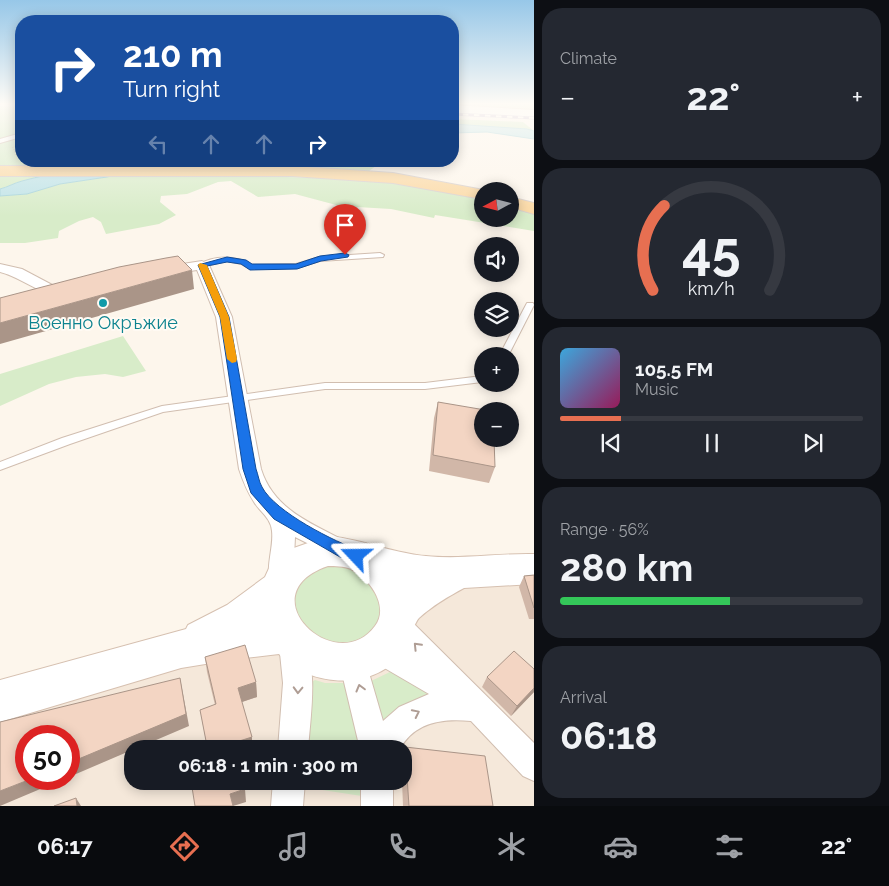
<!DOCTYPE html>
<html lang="en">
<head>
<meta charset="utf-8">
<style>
	:root { --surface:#171b24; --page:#242831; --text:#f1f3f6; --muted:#9ea1a6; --line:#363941; --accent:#e76f51 }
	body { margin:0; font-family:Raleway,sans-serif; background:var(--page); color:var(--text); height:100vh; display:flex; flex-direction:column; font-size:19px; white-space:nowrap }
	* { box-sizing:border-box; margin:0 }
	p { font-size:16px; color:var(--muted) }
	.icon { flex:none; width:28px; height:28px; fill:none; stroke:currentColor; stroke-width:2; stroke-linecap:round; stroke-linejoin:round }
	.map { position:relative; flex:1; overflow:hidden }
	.sheet { display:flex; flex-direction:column; gap:8px; padding:8px; background:#0d0f14; width:355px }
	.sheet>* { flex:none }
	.banner { position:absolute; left:15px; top:15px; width:444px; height:152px; border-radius:20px; box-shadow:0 2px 12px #0003; background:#1a4fa0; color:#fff; overflow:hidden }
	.needle { width:32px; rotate:263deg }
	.fabs { position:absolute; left:474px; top:182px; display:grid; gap:10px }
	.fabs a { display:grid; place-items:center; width:45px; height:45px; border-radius:50%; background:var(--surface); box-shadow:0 2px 12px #0003; font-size:25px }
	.speed { position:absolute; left:15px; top:725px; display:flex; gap:10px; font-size:25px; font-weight:700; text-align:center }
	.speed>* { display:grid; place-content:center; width:65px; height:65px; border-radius:50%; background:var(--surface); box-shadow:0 2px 12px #0003; line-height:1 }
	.speed .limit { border:8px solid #d22; background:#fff; color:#111 }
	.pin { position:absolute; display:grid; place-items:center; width:42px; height:42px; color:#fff; margin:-51px -21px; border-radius:50% 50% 50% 0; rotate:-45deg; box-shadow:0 0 5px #0007 }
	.pin .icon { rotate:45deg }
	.me { position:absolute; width:55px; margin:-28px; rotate:293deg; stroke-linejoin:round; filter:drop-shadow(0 0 4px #0008) }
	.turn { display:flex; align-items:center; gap:18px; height:105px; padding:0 25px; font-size:22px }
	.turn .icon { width:65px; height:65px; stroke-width:2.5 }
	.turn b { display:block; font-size:35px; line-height:42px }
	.lanes { display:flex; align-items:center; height:48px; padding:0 25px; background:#0003; justify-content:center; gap:25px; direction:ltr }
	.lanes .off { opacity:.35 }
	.big { font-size:38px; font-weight:700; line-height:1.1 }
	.sheet .card { flex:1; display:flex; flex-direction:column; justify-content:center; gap:8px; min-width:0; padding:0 18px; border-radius:20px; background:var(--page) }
	.sheet .dial { align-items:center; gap:0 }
	.dial svg { height:130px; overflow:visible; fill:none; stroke:var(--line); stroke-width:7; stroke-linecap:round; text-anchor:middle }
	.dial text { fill:var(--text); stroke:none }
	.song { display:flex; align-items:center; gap:15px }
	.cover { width:60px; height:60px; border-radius:8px; background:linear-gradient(135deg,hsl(200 70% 55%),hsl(330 70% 35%)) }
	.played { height:5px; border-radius:2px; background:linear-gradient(90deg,var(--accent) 20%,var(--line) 20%) }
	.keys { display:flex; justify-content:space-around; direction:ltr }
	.heat { display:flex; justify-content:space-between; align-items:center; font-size:28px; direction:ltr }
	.charge { height:8px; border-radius:4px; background:linear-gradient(90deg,#34c759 56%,var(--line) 0) }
	.trip { position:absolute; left:124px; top:740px; width:288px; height:50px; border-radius:20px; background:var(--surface); box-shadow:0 2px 12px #0003; font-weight:700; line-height:50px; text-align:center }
	.tab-bar { display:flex; height:80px; justify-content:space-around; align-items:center; background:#090b0e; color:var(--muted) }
	.tab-bar .icon { width:35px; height:35px }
	.tab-bar .on { color:var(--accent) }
	.tab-bar b { font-size:22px; color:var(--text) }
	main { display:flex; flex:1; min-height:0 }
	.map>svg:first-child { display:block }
	.residential { fill:#f5e8da; fill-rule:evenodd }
	.green { fill:#d8ecc9 }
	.water { fill:#bfe3e8; stroke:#a5d3da }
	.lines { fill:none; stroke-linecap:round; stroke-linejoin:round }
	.lane-casing { stroke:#d1beb0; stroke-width:2 }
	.street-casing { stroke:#d1beb0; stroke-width:2 }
	.secondary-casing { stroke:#d6c0b0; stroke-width:2 }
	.primary-casing { stroke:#dad1cd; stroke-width:2 }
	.path { stroke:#d9b8a5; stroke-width:2; stroke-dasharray:0.5 2; stroke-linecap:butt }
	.lane { fill:#fff; fill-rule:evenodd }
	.street { fill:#fff; fill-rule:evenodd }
	.secondary { fill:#fff; fill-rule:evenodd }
	.primary { fill:#fbd9a5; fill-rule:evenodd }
	.rail-casing { stroke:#b9a8c9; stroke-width:3 }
	.rail { stroke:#fffaf3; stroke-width:2; stroke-dasharray:5.5; stroke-linecap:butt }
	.wall { fill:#d1b7a8 }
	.shaded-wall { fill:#aa9588 }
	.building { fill:#f3d5c3; stroke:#aa9588 }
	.oneway { stroke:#af9d94 }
	.route { fill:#1a73e8; stroke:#114b97 }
	.slow { fill:#f59e0b }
	.culture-dot { fill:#0f9aa8; stroke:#fffaf3; stroke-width:2 }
	.labels { text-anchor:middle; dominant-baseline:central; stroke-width:4; stroke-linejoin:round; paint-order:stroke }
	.culture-label { font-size:18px; fill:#0d838f; stroke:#fffaf3 }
</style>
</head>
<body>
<main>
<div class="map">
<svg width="534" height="806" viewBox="0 0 534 806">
	<rect width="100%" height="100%" fill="#fdf6ec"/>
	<path class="residential" d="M534,569V806H0V701L428,589ZM26,736H69V779H26ZM132,749H402V781H132Z"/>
	<path class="green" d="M453,103H534V114L453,109Z
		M0,106L21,107V161H126C91,166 56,172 22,181C14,183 8,187 0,189Z
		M453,119L523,122L534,131L453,124Z
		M176,161H383L369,171L297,168L286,177L342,178L394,183L481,199L482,219H510V207L534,214V231L435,215L434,218L391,209L340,206L295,194L258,197L231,181L218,182L187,194L161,196L160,202L176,215L159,224L106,234L101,222L93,217L79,221L59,231L58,238L25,243H0V196L27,194L60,184L107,177Z
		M123,336L146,371L123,377L105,374L76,377L49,384L0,406V374Z
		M322,564L352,566L377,584L383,626L345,651L300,632L291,590Z
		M392,671L433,696L381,740L369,682Z
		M315,680L325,683H348L366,749H350L336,745L309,747L310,683Z
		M306,781H362L368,797L303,787Z"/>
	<path class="water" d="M453,124L527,129L534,131V139L487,132L453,133Z
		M126,161H177L107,177L60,184L27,194L0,196V189C8,187 14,183 22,181C56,172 91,166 126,161Z"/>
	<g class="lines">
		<g class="lane-casing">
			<path id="lane" d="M21,133V137L0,143V139Z
				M380,253L384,255L383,257L320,261L297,268L250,269L241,264L227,261L202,267L198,265C213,255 237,255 252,265L296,264L319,257Z
				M527,303H533L534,305L508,356H499Z
				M482,376V382L425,389H325L163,412L70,444L0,470V462L62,438L162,406L325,383H425Z"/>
		</g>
		<g class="street-casing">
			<path id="street" d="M202,261L209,265L232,317L261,469C274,511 315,525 351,544L355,551L351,558L343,561L295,537L293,578L290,586L281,589L272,586C264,569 274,549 272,531C271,518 260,512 254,502C247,491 243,481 239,469L216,317L197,270L163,275L158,274L156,271L158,268L163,267Z
				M0,264L22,269L56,287L73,289L75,292L73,295C47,302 25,278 0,272Z
				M397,613L406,616L534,743V781L523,776L471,721C443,718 414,722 400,749H360L339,661L343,652L353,648L363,652L383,721L399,707L429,694L369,659L365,650L369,641L379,637L401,648L388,634L384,625L388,616Z
				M293,630L303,634C318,668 311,712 308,749H278L283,683L279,643L283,634Z
				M273,781H305L303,806H271Z
				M361,781H393V806H361Z"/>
		</g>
		<g class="secondary-casing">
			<path id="secondary" d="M452,105L534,110V118L452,113Z
				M328,536C361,539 392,553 426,556C462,560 498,553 534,554V584L464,588C449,596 432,606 419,618C413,624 409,646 400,656C371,691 308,687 279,654L236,659L181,668L0,722V680L186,629L188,625L227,605L265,577L271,564L288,550ZM328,566C335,566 344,566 351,569C369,578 390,606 375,626C336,679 246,594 328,566Z"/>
		</g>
		<g class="primary-casing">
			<path id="primary" d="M0,166H292L393,173L489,191H482V199L393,183L292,176H0Z
				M510,197L534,203V214L510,207Z"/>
		</g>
		<path class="path" d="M13,147L16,155L21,157"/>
		<use href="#lane" class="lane"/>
		<use href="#street" class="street"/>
		<use href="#secondary" class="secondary"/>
		<use href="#primary" class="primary"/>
		<g class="rail-casing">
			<path id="rail" d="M452,114L534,118"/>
		</g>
		<use href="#rail" class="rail"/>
	</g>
	<path class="wall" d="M438,402L495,467L489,483L429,471L434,418Z
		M534,575V619H529L519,587L524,576Z
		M205,657L256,682L257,697L242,702L207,746L200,710L215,705L207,672Z
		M487,677L534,692L511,716L482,687Z
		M405,747L493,806H403L402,781V755Z"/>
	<path class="shaded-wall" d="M192,270L194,289L0,344V323Z
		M180,678L189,726L135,749H132V750L69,777V763Z
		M256,682L257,697L239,703L238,688Z
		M534,688V692L511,716L517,706Z
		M252,737V749H234L233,743Z
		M31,779H64L0,806V791Z
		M245,789L246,802L233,806L230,794Z
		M76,798L81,806H77Z"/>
	<path class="building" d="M178,256L192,270L0,323V298L119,267L166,258Z
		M438,402L491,411H482V439H494L495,467L433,455Z
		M534,575V608L524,576Z
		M245,645L256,682L238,688L252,737L233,743L234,749H198L207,746L200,710L216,704L205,657Z
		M514,651L534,669V688L517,706L487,677Z
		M180,678L186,714L69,763V736H26V779H31L0,791V722Z
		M405,747L485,756L493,806H409Z
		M191,781H243L245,789L230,794L233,806H195Z
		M76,798L77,806H54Z"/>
	<defs><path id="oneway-chevron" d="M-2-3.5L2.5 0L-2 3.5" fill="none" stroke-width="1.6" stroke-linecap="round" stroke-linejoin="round" transform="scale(1.25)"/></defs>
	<g class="oneway">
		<use href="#oneway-chevron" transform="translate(417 646) rotate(-134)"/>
		<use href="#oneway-chevron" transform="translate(360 688) rotate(-105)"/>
		<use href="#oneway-chevron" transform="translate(298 690) rotate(92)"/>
		<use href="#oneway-chevron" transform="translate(416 713) rotate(-26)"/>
	</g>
	<linearGradient id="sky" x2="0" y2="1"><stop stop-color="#97c7e8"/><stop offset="0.48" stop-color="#fefbf6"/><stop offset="1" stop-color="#fefbf6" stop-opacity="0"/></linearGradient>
	<rect width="534" height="216" fill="url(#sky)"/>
	<path class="route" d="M345,253L349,255L348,257L321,261L297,269L250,270L241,264L227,262L207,266L229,317L256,469C258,474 259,482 262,487C275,512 335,542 361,551L363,556L361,560L356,562L340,557L274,519L251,493L243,469L220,317L198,265L227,257L246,260L252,264H296L320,256Z"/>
	<path class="slow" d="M200,263L207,265L229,317L237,359L236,362L232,363L227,359L220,317L198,265Z"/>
	<circle class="culture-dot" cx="103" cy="303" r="5"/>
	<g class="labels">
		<g class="culture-label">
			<text x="103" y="322">Военно Окръжие</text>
		</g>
	</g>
</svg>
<div class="fabs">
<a><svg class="needle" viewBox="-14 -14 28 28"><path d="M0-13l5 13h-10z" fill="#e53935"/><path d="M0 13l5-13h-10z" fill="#9ea1a6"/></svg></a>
<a><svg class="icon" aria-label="sound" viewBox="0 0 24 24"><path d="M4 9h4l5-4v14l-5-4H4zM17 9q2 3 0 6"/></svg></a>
<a><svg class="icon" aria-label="layers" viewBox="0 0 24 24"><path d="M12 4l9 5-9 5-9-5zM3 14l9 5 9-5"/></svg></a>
<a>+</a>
<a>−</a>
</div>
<div class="speed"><div class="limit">50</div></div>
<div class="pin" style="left:345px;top:255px;background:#d93025"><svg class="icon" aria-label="arrive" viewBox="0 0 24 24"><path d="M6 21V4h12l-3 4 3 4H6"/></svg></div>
<svg class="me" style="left:356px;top:556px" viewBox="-20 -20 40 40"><path d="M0-17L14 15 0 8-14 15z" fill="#1a73e8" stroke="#fff" stroke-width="4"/></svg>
<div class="trip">06:18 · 1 min · 300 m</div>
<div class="banner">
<div class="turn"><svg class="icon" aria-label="right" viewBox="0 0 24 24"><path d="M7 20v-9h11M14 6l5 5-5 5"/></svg><div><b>210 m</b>Turn right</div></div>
<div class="lanes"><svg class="icon off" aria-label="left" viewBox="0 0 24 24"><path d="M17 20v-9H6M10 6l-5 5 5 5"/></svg><svg class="icon off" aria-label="ahead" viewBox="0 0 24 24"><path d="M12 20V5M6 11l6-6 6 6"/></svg><svg class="icon off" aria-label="ahead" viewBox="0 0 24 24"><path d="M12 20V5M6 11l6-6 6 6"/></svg><svg class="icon" aria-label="right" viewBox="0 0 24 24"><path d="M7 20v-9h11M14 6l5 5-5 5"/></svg></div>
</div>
</div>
<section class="sheet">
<div class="card"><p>Climate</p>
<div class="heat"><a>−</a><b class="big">22°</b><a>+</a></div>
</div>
<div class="card dial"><svg viewBox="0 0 100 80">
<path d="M14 69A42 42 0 1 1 86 69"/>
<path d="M14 69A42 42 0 0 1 21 17" stroke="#e76f51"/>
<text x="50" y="56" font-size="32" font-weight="700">45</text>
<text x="50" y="72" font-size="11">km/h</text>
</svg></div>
<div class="card">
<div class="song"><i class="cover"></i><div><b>105.5 FM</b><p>Music</p></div></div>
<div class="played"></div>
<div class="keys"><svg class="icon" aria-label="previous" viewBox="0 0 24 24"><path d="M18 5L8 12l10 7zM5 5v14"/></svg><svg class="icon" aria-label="pause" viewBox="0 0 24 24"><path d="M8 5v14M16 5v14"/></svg><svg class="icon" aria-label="next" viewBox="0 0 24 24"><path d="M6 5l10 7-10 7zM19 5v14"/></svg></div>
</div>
<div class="card"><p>Range · 56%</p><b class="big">280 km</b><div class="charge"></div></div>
<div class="card"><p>Arrival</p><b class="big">06:18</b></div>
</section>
</main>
<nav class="tab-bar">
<b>06:17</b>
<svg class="icon on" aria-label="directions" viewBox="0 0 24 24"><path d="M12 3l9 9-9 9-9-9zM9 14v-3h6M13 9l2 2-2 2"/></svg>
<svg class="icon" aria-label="music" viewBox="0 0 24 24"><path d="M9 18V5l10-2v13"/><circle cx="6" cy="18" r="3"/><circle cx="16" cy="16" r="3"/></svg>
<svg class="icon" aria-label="phone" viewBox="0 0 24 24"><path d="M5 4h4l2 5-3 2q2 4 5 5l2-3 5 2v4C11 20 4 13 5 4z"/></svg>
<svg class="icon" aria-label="climate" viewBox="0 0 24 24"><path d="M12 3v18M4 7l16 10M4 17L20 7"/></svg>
<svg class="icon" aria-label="car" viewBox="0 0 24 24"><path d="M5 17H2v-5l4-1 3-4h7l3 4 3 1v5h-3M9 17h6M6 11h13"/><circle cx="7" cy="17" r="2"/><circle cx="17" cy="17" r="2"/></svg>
<svg class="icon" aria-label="filters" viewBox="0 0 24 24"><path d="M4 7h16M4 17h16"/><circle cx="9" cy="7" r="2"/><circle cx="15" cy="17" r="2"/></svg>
<b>22°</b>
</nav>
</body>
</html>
